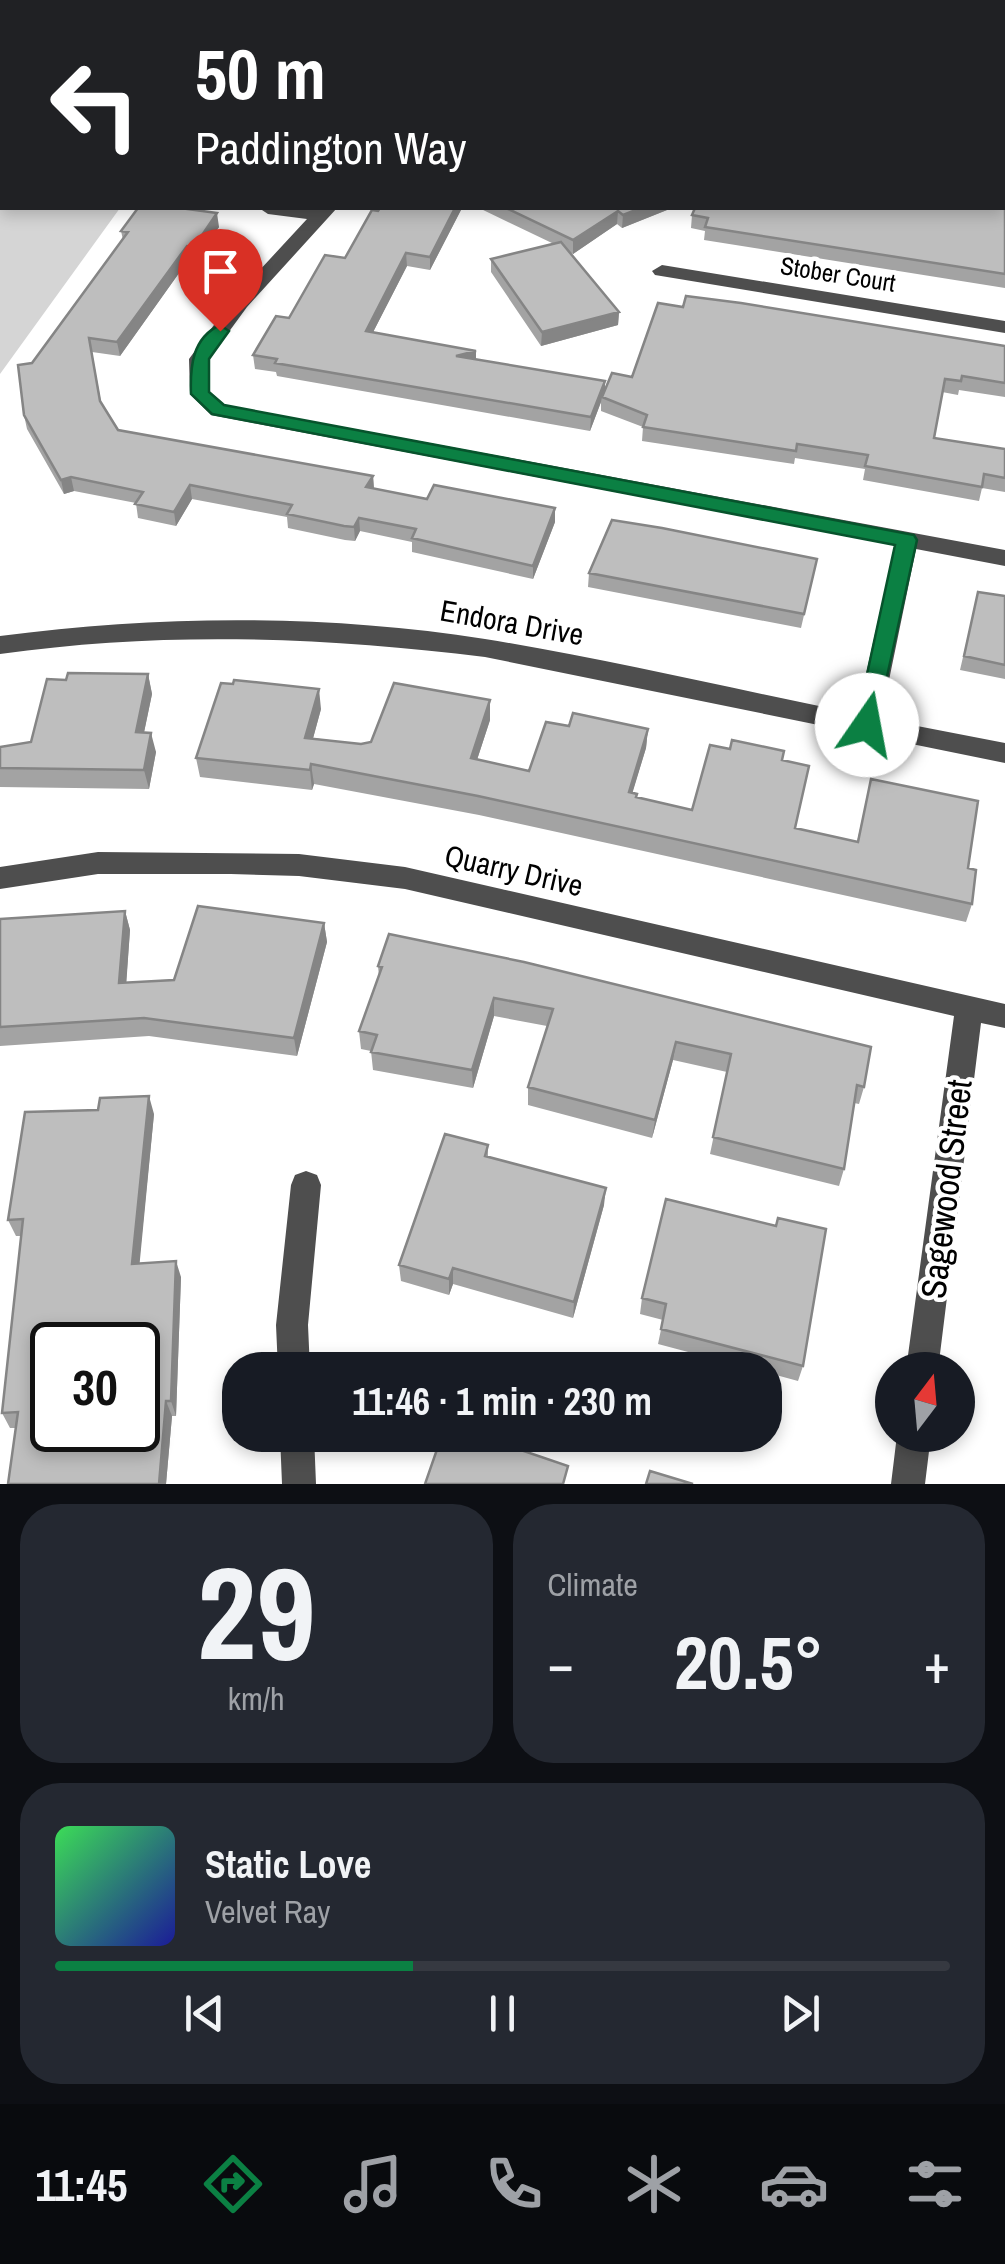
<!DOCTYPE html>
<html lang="en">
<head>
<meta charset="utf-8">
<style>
	:root { --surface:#171b24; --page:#242831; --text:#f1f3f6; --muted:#9ea1a6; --line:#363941; --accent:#0b8043 }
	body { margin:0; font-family:"Archivo Narrow",sans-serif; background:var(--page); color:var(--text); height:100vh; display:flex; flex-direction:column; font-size:38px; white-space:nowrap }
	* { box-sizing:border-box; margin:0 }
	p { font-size:32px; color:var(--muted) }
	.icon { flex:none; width:55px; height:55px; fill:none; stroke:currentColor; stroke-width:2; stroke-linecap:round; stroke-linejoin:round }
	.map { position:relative; height:1484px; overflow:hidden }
	.side { display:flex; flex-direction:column; gap:20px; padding:20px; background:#0d0f14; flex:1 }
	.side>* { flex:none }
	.banner { position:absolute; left:0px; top:0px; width:1005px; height:210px; box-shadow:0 5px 15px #0003; background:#202124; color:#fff; overflow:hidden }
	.needle { width:65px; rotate:16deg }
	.controls { position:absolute; left:875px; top:1352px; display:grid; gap:20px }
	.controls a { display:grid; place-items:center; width:100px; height:100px; border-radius:50%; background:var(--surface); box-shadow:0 5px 15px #0003; font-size:50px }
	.speed { position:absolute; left:30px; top:1322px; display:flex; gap:20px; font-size:50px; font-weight:700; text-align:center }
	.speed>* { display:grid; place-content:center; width:130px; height:130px; border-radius:50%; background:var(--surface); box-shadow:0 5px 15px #0003; line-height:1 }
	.speed .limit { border:5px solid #111; border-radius:15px; background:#fff; color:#111 }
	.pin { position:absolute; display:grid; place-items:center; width:85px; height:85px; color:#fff; margin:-102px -42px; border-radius:50% 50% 50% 0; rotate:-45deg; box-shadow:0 0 10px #0007 }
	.pin .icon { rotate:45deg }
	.me { position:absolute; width:110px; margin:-55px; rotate:12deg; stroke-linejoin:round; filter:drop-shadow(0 0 8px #0008) }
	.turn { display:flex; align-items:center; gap:35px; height:210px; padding:0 30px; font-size:45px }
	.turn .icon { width:130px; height:130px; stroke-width:2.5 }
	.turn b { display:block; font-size:70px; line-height:85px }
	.big { font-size:75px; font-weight:700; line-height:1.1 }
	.side .card { flex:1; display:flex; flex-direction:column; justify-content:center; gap:15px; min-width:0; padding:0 35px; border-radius:40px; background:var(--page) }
	.side .dial { align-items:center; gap:0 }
	.dial b { font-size:130px; line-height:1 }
	.song { display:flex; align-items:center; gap:30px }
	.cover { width:120px; height:120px; border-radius:15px; background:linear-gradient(135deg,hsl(130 70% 55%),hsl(240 70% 35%)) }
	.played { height:10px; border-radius:5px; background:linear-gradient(90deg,var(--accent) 40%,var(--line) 40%) }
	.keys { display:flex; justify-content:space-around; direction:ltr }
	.heat { display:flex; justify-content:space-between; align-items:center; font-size:55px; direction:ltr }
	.side .tiles { flex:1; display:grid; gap:20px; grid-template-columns:1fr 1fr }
	.card:last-child { grid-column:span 2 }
	.trip { position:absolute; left:222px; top:1352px; width:560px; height:100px; border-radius:40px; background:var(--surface); box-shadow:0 5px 15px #0003; font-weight:700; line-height:100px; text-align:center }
	.dock { display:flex; height:160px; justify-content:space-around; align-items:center; background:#090b0e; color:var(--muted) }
	.dock .icon { width:70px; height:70px }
	.dock .current { color:var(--accent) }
	.dock b { font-size:45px; color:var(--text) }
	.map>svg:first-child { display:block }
	.green { fill:#d5d5d5 }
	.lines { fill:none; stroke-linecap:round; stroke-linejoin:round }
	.minor { fill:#4e4e4e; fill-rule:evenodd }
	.wall { fill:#a3a3a3 }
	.shaded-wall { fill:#858585 }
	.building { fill:#bebebe; stroke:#858585; stroke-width:2.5; fill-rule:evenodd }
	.route { fill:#0b8043; stroke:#07532c; stroke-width:2.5 }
	.labels { text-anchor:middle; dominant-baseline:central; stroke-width:9; stroke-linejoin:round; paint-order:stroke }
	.far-street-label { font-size:25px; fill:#000; stroke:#fff }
	.street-label { font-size:30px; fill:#000; stroke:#fff }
	.near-street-label { font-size:35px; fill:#000; stroke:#fff }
</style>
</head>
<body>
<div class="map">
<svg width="1005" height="1484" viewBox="0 0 1005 1484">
	<rect width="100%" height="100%" fill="#fff"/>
	<path class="green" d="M0,182L2,208H120L0,374Z"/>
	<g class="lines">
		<path class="minor" d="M0,0H8L10,2H2L0,8Z
			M1002,142H1005V152H1002Z
			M0,159H2V170H0Z
			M259,208H337L247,307L209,359L210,392L225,405L1005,550V566L916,549L881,719L1005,743V763L485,657C322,637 163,631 0,654V636C160,615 325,614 485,639C609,659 733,689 857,714L895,545L211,415L190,394L189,359L233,299L307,219L268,214Z
			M662,265L1005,321V333L655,275L652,271Z
			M98,852L299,854L405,867L1005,1004V1028L981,1023L938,1370H906L954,1016L405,889L299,876L231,874H98L0,889V867Z
			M306,1171L317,1175L321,1185L308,1325L310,1370H278L276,1325L291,1185L295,1175Z
			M280,1435H314L316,1484H282Z
			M897,1435H931L925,1484H891Z"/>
	</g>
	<path class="wall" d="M191,0H416L414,2H209Z
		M1005,0V114L1002,113V2Z
		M1005,163V288L704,240L705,231L691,228L692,215Z
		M380,208H462L430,270L407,266L373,332L476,351V360L605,381V390L632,377L1005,346V397L959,390L958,395L942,392L934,438L1005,449V492L982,488L979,501L863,480L865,469L795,458L794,464L642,441L643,427L601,411V402L590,431L277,376L276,372L255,369L253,355L345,258Z
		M479,208H672L622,228L617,224L573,254L569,252L619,312L618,325L541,346L491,272V259L554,244Z
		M219,227L196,260L189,259L120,356L92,352L101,402L118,430L373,476L374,489L427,499L555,508V522L533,579L412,552V542L360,531L355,541L345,540L288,528L287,517L192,499L176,526L138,518L136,503L74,491L64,494L27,429L24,415L32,363L123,240L121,231Z
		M817,559L801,628L588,587L589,573Z
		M978,592L1005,596V679L960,670Z
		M148,674L152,694L144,732L156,752L149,789L0,787V747L31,742L66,680Z
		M490,700V720L477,760L529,771L569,726L648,729L646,748L632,793L637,797L692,810L783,760L795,828L857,842L871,779L968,868L972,904L966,922L479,815L314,784L312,790L200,777L196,758L321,709L313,738L361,744L371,742Z
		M125,911L130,930L126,983L174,980L324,923L327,942L297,1056L149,1036L0,1046V919Z
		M378,966L864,1087L859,1104L854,1103L844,1169L839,1186L710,1154L727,1072L673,1060L652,1138L528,1105V1087L547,1026L494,1016L473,1088L373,1070L371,1051L361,1049L359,1031L379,977Z
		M154,1114L139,1263L181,1277L176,1416H172L166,1484H8L16,1428H10L2,1413L21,1236H16L8,1220Z
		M488,1145V1157L604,1205L573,1318L453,1284L449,1295L401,1281L399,1265Z
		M666,1199L803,1366L798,1381L765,1372V1370H756L658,1344L663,1320L640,1314L642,1298Z"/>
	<path class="shaded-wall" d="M455,208H462L430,270V257Z
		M641,208H672L622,228L623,215Z
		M618,211L617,224L573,254V240Z
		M217,213L219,227L196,260L194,247Z
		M187,246L189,259L120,356L117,342Z
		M406,253L407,266L367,344L366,331Z
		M619,312L618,325L541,346L542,332Z
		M476,351V364L456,356Z
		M605,381V394L602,397L601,402L590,431L591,417Z
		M373,476L374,490L366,487Z
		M71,477L74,491L64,494L61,480Z
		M190,485L192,499L176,526L174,512Z
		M555,508V522L533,579V566Z
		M359,518L360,531L355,541L354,527Z
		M148,674L152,694L140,752L136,732Z
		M319,689L321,709L308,757L305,738Z
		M490,700V720L471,778V758Z
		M648,729L646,748L627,811L629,792Z
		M151,733L156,752L149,789L144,770Z
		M311,764L314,784L312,790L310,770Z
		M125,911L130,930L125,1002L119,983Z
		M324,923L327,942L297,1056L294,1038Z
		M494,998V1016L473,1088L472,1070Z
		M676,1042L673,1060L652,1138L655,1120Z
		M149,1096L154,1114L138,1280L132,1264Z
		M606,1188L604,1205L573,1318L574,1302Z
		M176,1261L181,1277L176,1416L171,1401Z
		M453,1268V1284L449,1295V1279Z
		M166,1401L172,1416L166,1484H159Z
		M510,1435H514L506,1459V1445Z"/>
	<path class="building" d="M281,0H407L405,2H300Z
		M494,0H1005V100H1002V2H493Z
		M0,17H2V118H0Z
		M1002,163H1005V274L705,227L708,218L692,215L695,208H1002Z
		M138,208H180L217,213L194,247L187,246L117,342L89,338L100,401L118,430L373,476L366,487L427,499L434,485L555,508L533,566L412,538L416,529L359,518L354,527L344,526L287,514L292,505L190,485L174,512L135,504L143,492L71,477L61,480L24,415L18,365L32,363L128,232L121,231Z
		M380,208H455L430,257L406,253L366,331L476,351L456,356L605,381L591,417L275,363L277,359L253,355L276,316L289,318L325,255L345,258L372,210L378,211Z
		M506,208H641L623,215L618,211L573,240Z
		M561,242L619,312L542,332L491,259Z
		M686,296L741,303L1005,346V383L962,376L961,381L945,379L934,438L1005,449V478L984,474L982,487L865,466L868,455L797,444L796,451L643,427L647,415L602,397L612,373L632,377L658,303L683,307Z
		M612,520L662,528L817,559L804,614L589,573Z
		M978,592L1005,596V665L964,656Z
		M68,673L148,674L136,732L151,733L144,770L0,768V747L31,742L47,679L66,680Z
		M234,680L319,689L305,738L361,744L371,742L394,683L490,700L471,758L529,771L546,722L569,726L573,713L648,729L629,792L637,794L636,797L692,810L710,745L730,749L732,740L784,751L782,760L809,766L795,828L858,842L871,779L978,801L968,868L976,870L972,904L478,796L311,764L310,770L196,758L221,683L233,684Z
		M198,906L324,923L294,1038L144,1018L0,1027V919L125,911L119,983L174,980Z
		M389,934L524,962L871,1047L864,1087L857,1085L844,1169L713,1137L731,1054L676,1042L655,1120L528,1087L553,1009L494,998L472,1070L371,1052L377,1035L359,1031L382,967L378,966Z
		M149,1096L132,1264L176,1261L171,1401H166L159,1484H8L18,1412L2,1413L23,1219L8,1220L25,1112L98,1110L100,1098ZM52,1345H138V1430H52Z
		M445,1134L488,1145L485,1156L606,1188L574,1302L453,1268L449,1279L399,1265Z
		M666,1199L776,1226L778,1218L826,1229L803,1366L661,1329L666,1304L642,1298Z
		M442,1435H510L506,1445L568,1466L563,1484H425Z
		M650,1471L693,1484H646Z"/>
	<path class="route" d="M220,325L229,331L209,359V392L224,405L914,535L917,540L875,731H859L856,725L895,545L212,414L191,394C190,367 192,338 220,325Z"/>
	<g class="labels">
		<g class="far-street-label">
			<text transform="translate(838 274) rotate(9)">Stober Court</text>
		</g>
		<g class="street-label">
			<text transform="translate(512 622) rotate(10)">Endora Drive</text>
			<text transform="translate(514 870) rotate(13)">Quarry Drive</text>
		</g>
		<g class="near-street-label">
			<text transform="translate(946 1189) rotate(-83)">Sagewood Street</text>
		</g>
	</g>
</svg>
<div class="controls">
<a><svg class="needle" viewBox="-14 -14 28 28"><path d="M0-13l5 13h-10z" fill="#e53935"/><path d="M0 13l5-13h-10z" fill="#9ea1a6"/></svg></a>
</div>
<div class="speed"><div class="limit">30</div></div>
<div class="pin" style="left:220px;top:331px;background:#d93025"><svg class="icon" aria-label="arrive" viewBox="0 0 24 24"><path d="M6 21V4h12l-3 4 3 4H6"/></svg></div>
<svg class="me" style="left:867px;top:725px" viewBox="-20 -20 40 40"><circle r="19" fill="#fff"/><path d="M0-13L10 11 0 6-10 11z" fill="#0b8043"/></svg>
<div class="trip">11:46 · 1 min · 230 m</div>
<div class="banner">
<div class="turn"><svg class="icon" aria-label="left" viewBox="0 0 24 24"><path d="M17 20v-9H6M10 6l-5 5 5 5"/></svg><div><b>50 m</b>Paddington Way</div></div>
</div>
</div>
<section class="side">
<div class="tiles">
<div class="card dial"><b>29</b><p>km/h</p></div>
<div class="card"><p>Climate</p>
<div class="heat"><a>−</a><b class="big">20.5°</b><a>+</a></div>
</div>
<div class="card">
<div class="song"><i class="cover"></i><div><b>Static Love</b><p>Velvet Ray</p></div></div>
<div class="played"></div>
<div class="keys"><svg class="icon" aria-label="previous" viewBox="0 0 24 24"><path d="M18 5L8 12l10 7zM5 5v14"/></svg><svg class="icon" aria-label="pause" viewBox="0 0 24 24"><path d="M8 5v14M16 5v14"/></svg><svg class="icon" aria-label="next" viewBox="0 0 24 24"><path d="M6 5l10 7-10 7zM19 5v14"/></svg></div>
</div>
</div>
</section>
<nav class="dock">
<b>11:45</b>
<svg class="icon current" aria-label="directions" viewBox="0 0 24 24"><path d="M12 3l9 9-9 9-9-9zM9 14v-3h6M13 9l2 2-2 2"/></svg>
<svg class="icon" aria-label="music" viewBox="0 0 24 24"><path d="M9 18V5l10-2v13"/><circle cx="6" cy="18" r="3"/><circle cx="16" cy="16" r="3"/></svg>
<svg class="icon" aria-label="phone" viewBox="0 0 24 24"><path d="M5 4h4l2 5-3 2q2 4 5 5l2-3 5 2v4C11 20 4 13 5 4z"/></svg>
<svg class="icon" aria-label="climate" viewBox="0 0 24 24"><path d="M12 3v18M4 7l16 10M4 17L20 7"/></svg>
<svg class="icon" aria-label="car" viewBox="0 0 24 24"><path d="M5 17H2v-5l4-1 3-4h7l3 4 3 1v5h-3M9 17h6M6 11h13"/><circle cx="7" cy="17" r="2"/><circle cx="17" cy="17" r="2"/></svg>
<svg class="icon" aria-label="filters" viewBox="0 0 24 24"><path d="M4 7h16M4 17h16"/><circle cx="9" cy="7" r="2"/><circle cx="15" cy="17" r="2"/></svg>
</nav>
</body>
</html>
